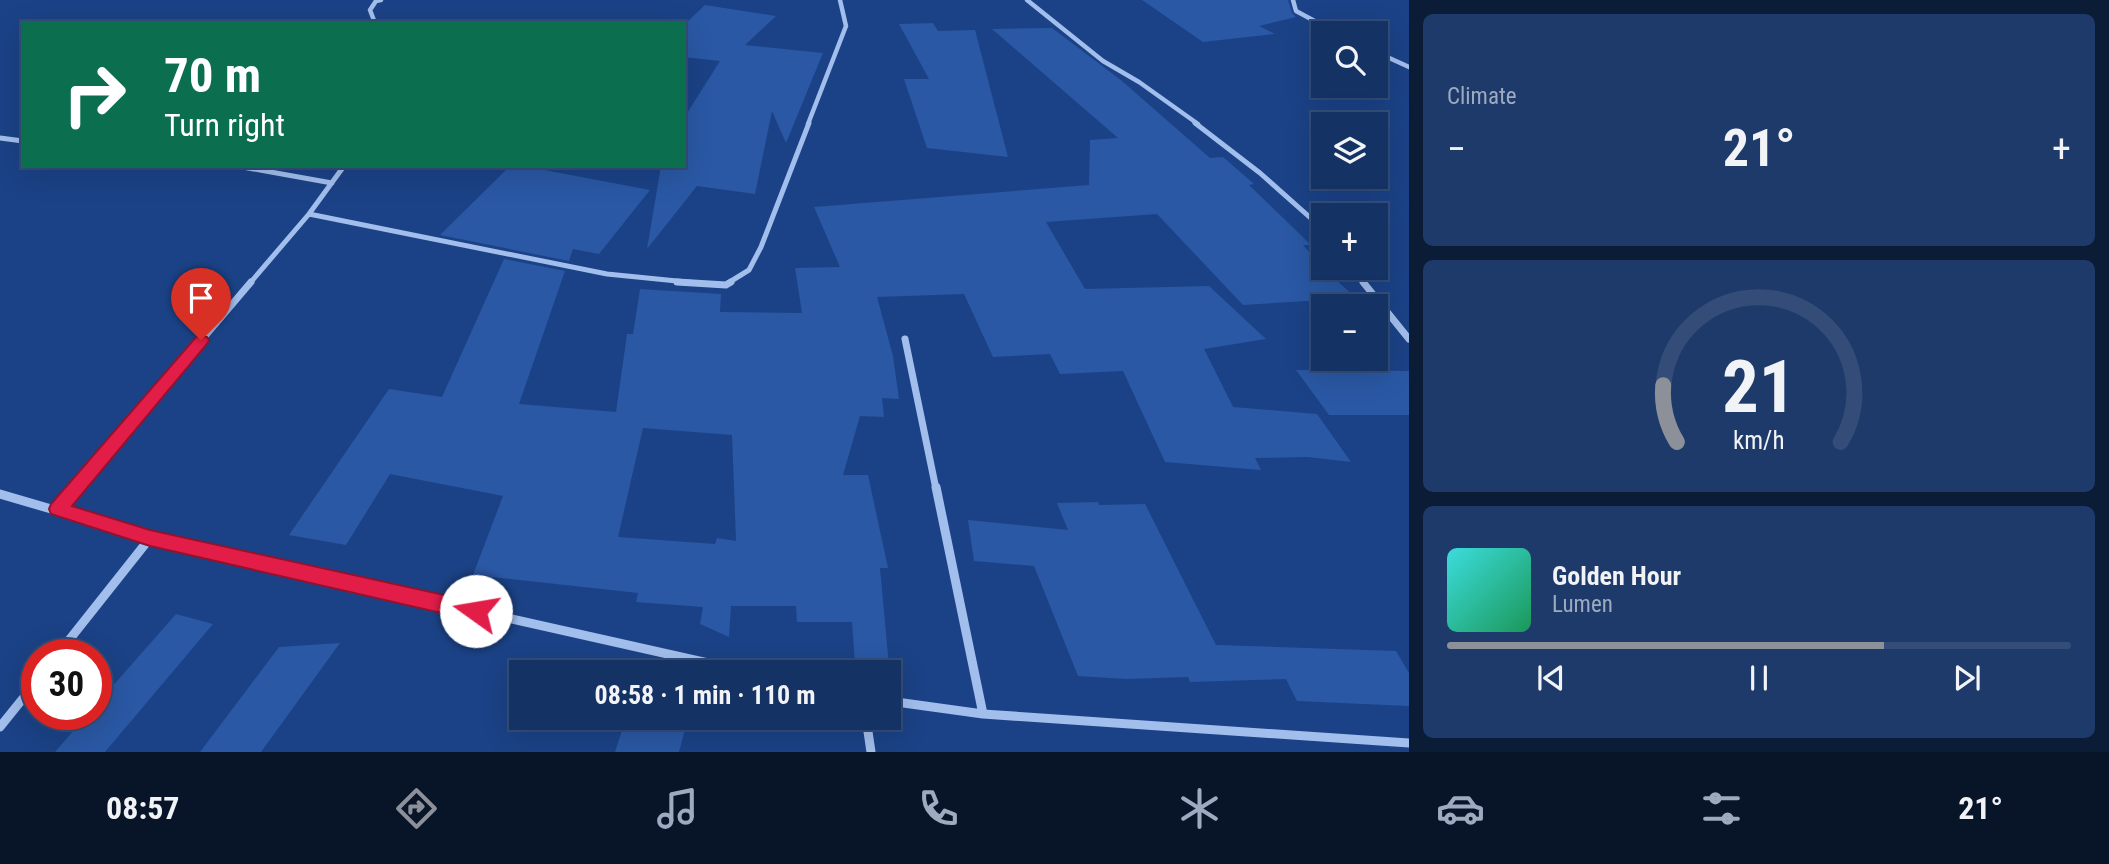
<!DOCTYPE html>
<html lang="en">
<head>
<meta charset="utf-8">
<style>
	:root { --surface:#143264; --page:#1d3a6a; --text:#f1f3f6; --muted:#9daabf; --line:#334d78; --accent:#8c9099 }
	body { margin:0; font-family:"Roboto Condensed",sans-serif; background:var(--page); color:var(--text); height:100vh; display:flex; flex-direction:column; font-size:26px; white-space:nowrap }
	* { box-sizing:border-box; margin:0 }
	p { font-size:23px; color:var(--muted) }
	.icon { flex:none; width:38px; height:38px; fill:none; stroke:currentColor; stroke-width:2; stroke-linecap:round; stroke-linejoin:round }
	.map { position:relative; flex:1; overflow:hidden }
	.details { display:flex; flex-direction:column; gap:14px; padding:14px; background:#0b1c37; width:700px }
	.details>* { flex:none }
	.guide { position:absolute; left:21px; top:21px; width:665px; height:147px; border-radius:0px; box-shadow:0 7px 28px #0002,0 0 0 2px var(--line); background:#0b6e4f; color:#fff; overflow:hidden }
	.buttons { position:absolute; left:1311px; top:21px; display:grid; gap:14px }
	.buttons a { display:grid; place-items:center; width:77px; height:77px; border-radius:0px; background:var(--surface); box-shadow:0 7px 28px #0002,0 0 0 2px var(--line); font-size:35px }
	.speed { position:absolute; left:21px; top:639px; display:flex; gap:14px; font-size:35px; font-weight:700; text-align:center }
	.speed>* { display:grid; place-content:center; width:91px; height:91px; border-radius:50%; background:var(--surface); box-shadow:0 7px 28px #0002,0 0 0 2px var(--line); line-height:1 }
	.speed .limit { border:10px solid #d22; background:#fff; color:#111 }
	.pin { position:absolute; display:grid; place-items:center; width:60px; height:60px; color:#fff; margin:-72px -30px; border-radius:50% 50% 50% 0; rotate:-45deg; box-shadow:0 0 7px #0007 }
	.pin .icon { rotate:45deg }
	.me { position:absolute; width:77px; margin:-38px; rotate:283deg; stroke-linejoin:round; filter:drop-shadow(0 0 5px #0008) }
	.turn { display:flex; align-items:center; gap:24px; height:147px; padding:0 28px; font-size:32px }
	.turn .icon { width:91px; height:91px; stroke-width:2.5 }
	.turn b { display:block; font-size:49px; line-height:60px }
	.big { font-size:52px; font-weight:700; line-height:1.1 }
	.details .tile { flex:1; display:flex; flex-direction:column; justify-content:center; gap:10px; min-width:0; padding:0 24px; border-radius:10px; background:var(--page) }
	.details .dial { align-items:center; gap:0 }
	.dial svg { height:182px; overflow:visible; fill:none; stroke:var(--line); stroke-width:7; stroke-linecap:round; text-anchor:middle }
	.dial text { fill:var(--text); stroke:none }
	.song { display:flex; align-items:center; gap:21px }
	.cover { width:84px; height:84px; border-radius:10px; background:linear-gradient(135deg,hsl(180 70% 55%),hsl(150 70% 35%)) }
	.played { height:7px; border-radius:4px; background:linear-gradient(90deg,var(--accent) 70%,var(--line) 70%) }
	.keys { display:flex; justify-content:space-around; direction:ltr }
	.heat { display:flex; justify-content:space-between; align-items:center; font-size:38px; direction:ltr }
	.trip { position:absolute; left:509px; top:660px; width:392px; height:70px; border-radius:0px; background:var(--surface); box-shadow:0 7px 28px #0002,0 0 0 2px var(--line); font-weight:700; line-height:70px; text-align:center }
	.tabs { display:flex; height:112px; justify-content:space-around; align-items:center; background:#081428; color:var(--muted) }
	.tabs .icon { width:49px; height:49px }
	.tabs .on { color:var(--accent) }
	.tabs b { font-size:32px; color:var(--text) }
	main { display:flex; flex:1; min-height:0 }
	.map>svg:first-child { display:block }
	.building { fill:#2a58a4; fill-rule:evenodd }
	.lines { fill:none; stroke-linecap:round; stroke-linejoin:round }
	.street-far3 { stroke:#a2beec; stroke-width:4.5 }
	.street-far2 { stroke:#a2beec; stroke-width:5 }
	.street-far1 { stroke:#a2beec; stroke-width:7 }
	.street { stroke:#a2beec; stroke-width:9 }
	.route { fill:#e11d48; stroke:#92132f; stroke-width:2 }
</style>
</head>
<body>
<main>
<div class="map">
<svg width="1409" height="752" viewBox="0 0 1409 752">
	<rect width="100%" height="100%" fill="#1b4286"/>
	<path class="building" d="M1142,0H1288L1292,13L1296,17L1259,26L1275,34L1203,42Z
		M705,5L776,16L745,45L823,53L786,143L772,111L755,194L697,186L647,249L661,166H684V118L720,61L684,57V25Z
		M933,23L938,31L975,30L1008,157L927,148L904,79H929L899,24Z
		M1052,28L1122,81L1210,158L1223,157L1254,184L1249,185L1311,245H1303L1323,268L1356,298L1243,305L1157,214L1046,222L1085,289L1209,286L1266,339L1204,349L1233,407L1317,414L1351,462L1308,457L1255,458L1261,470L1165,462L1123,371L1060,374L1050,354L993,357L964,294L877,297L893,356L899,399L882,398L884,417L860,416L843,475H868L888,568H880L889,666L855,664L852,622H797L796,606H731L729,637L700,624L703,607L636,602L638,593L473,575L503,496L390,474L346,545L289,535L389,389L442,397L504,259L565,271L519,404L616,412L627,334H633L640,289L721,294L720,312L802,313L795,268L840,267L814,207L1089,185L1090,140L1118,138L992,29ZM643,428L732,435L736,541L717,538L715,544L618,537Z
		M510,166H523L650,190L599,254L573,249L569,261L440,235Z
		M1296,370L1409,371V415H1329Z
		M1098,502L1099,505L1145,504L1216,645L1396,651L1409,673V706L1297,701L1286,679L1190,682L1188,677L1126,679L1078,676L1034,566L974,561L968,520L1068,530L1057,503Z
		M176,614L213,624L105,752H55L88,714H96V705Z
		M340,643L261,752H200L279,647Z
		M626,718H688L679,752H615Z"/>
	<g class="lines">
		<path class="street-far3" d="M1027,0L1103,61L1139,82L1198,124
			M1293,0L1296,11L1337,33
			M375,23L370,10L376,1L381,0
			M1376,52L1409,67
			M808,124L846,26L840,0"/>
		<path class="street-far2" d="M1195,123L1260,173L1323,229
			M0,138L23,141
			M237,166L332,183
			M309,214L607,274L697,283
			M1352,268L1364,283
			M250,283L309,214L344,166
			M728,283L749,270L761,247L809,123"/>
		<path class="street-far1" d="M677,282L726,285L731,282
			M1363,282L1409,339
			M905,339L936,489
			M75,489L251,282"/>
		<path class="street" d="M936,487L983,714
			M0,494L150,538L748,672
			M58,509L77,487
			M58,654L150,538
			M889,701L983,714L1409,743
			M866,718L871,752
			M0,727L37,681"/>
	</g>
	<path class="route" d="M201,335L207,337L209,340L207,344L72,506L150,530L476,602L483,605L486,611L483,618L476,621L150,546L51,514L49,509L51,504L196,337Z"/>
</svg>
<div class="buttons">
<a><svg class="icon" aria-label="search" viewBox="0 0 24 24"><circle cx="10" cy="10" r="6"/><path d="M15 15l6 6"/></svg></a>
<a><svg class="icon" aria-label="layers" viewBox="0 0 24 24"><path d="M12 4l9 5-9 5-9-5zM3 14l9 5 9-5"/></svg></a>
<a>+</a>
<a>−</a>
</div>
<div class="speed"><div class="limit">30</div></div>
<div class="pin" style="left:201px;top:340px;background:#d93025"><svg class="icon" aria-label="arrive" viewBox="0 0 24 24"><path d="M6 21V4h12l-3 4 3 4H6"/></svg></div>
<svg class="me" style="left:476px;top:611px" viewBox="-20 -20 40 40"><circle r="19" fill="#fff"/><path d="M0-13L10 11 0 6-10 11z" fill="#e11d48"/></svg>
<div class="trip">08:58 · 1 min · 110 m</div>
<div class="guide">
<div class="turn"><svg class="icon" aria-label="right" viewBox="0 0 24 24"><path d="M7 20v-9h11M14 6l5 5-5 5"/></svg><div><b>70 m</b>Turn right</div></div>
</div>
</div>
<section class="details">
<div class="tile"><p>Climate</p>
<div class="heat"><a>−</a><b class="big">21°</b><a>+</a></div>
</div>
<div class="tile dial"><svg viewBox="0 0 100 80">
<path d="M14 69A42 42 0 1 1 86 69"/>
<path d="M14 69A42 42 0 0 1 8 44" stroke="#8c9099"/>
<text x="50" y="56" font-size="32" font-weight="700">21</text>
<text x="50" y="72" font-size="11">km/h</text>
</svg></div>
<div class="tile">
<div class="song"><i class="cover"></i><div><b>Golden Hour</b><p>Lumen</p></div></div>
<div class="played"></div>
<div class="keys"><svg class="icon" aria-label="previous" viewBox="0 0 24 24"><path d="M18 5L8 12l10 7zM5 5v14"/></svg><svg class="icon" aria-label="pause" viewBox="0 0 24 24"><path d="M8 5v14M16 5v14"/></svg><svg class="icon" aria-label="next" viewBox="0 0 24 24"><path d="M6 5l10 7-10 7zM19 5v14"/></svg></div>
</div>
</section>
</main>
<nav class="tabs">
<b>08:57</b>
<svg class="icon on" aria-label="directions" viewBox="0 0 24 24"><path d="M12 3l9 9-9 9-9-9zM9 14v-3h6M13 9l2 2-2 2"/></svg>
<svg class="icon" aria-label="music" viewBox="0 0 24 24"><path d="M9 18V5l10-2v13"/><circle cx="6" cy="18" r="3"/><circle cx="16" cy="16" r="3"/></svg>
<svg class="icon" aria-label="phone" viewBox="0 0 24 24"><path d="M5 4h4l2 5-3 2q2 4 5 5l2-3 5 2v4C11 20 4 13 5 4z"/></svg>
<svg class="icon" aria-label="climate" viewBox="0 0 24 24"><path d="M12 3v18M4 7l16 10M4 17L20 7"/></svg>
<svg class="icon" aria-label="car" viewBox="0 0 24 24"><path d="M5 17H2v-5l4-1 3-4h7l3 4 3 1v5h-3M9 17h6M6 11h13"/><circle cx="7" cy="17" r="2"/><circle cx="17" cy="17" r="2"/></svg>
<svg class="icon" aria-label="filters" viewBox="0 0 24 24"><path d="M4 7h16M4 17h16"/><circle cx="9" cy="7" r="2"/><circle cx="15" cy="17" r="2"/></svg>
<b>21°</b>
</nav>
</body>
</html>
